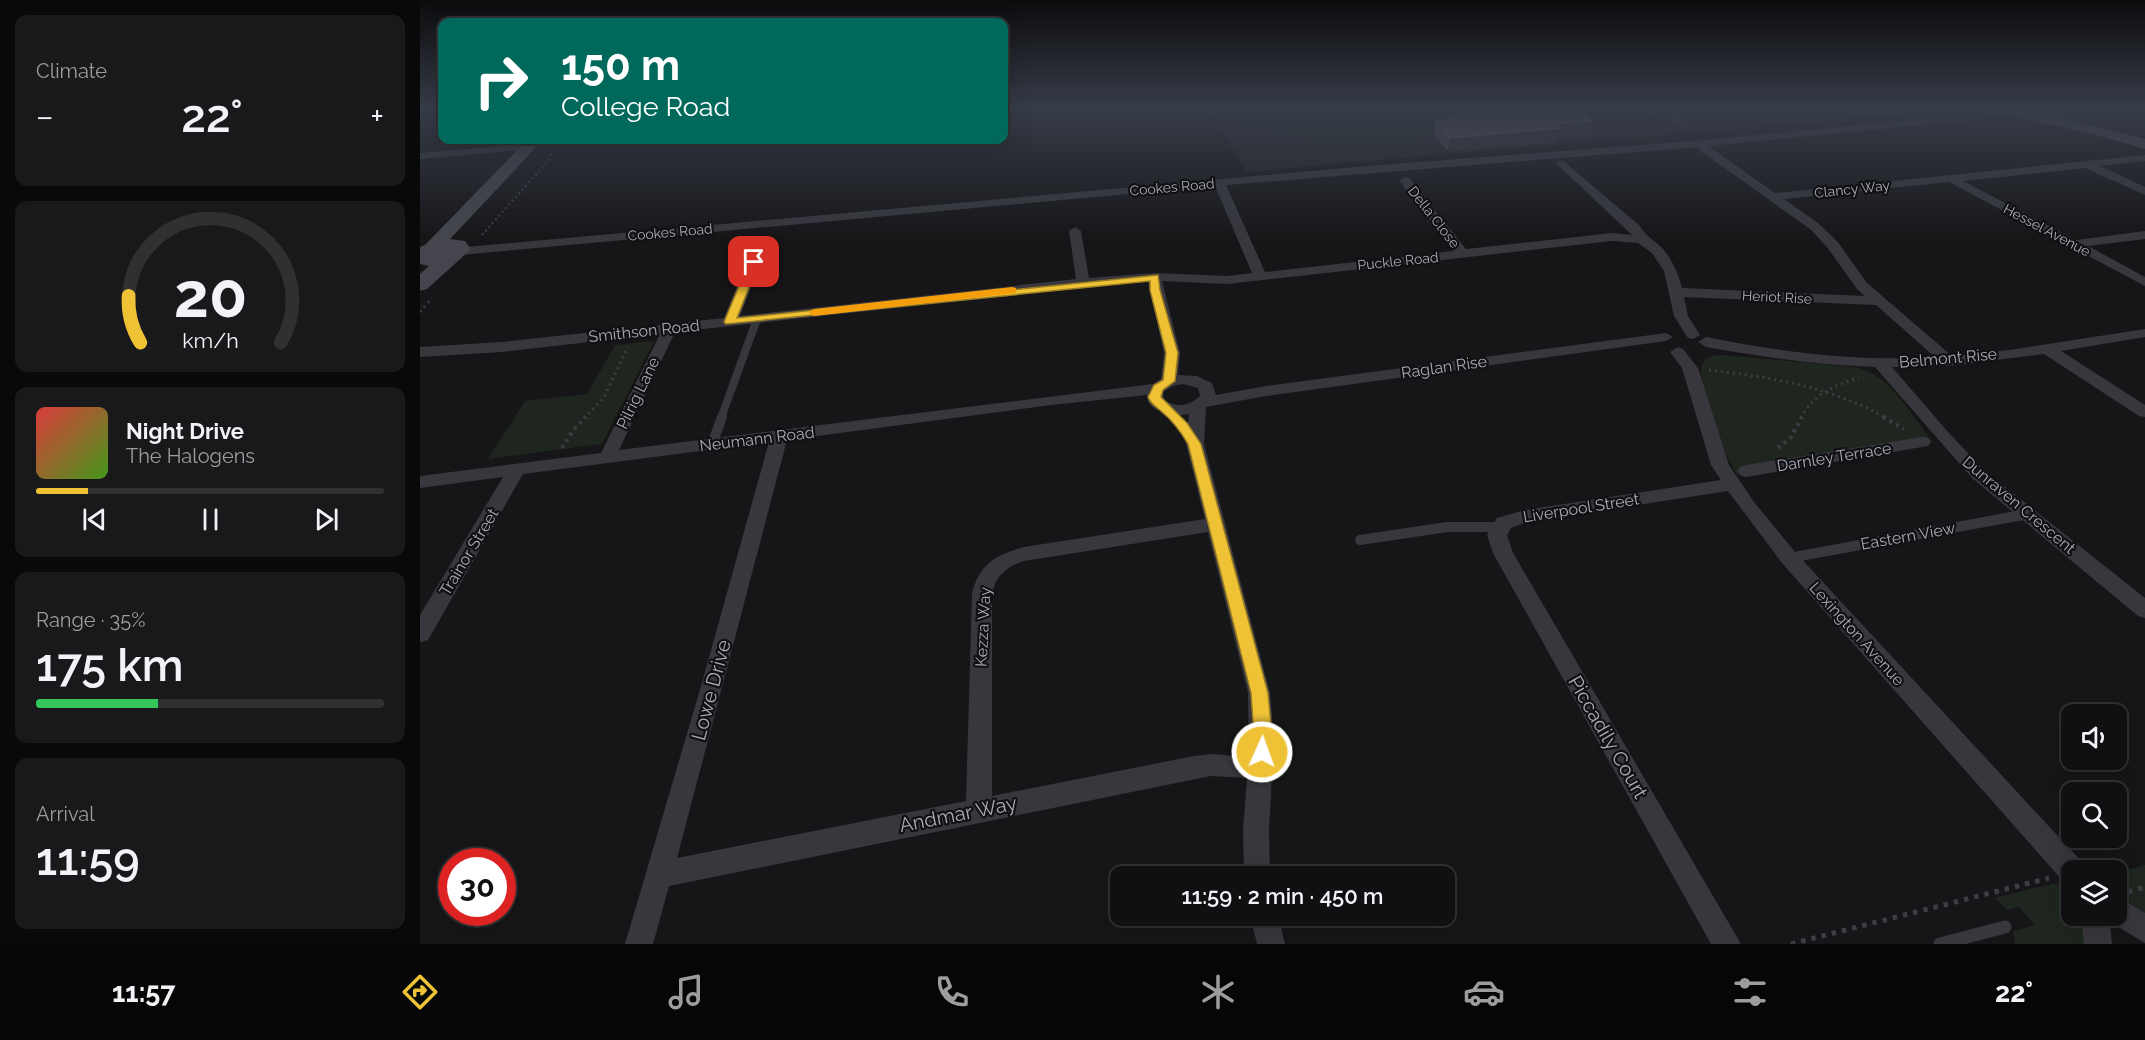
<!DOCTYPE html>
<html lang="en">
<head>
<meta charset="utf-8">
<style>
	:root { --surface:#101012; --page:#19191b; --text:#f1f3f6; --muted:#9c9d9f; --line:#303032; --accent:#efc236 }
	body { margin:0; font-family:Raleway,sans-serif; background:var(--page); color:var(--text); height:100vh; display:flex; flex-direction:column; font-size:22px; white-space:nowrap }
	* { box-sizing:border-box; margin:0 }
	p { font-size:20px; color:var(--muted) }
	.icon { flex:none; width:33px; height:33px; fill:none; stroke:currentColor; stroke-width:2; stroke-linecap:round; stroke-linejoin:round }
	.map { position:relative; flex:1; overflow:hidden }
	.details { display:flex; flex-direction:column; gap:15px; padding:15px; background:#09090a; width:420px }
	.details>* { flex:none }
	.top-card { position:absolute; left:18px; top:18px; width:570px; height:126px; border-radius:12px; box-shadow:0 6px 24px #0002,0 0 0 2px var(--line); background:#00695c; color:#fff; overflow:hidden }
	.controls { position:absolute; left:1641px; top:704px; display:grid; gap:12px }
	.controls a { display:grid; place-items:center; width:66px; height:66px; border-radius:12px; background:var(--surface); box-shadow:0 6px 24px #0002,0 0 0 2px var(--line); font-size:30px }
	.speed { position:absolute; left:18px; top:848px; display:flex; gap:12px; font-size:30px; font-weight:700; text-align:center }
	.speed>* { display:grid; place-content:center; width:78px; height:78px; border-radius:50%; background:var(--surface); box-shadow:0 6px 24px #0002,0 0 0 2px var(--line); line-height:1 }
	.speed .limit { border:9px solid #d22; background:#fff; color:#111 }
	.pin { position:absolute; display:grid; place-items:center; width:51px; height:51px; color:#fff; margin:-26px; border-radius:12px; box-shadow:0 3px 9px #0006 }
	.me { position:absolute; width:66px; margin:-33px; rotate:2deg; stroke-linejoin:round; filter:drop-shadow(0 0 4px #0008) }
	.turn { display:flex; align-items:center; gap:21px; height:126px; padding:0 24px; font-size:27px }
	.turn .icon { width:78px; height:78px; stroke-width:2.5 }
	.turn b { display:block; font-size:42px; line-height:51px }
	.big { font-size:45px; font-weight:600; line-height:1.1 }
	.details .widget { flex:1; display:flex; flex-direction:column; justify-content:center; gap:9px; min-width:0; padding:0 21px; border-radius:12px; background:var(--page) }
	.details .dial { align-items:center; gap:0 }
	.dial svg { height:156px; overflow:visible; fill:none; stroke:var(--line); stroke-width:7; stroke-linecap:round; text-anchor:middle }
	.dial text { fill:var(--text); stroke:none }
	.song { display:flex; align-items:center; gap:18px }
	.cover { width:72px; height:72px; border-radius:9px; background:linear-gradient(135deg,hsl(0 70% 55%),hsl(100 70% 35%)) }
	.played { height:6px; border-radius:3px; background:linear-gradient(90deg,var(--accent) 15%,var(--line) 15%) }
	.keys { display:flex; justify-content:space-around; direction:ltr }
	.heat { display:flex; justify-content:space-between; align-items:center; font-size:33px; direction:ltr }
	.charge { height:9px; border-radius:4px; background:linear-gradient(90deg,#34c759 35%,var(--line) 0) }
	.trip { position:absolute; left:690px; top:866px; width:345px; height:60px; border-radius:12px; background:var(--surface); box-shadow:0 6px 24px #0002,0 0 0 2px var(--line); font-weight:600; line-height:60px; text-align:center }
	.menu { display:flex; height:96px; justify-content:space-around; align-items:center; background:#060607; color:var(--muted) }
	.menu .icon { width:42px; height:42px }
	.menu .current { color:var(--accent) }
	.menu b { font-size:27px; color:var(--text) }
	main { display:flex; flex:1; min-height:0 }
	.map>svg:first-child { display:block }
	.built { fill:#222225 }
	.green { fill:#1e261f }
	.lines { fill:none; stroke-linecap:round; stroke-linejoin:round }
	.path-far3 { stroke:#3d3e44; stroke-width:2; stroke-dasharray:2 3; stroke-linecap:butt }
	.path-far2 { stroke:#3d3e44; stroke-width:3; stroke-dasharray:2 4; stroke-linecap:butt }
	.path-far1 { stroke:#3d3e44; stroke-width:4; stroke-dasharray:3 4.5; stroke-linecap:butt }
	.path { stroke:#3d3e44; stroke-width:5; stroke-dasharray:4.5 6; stroke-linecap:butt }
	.lane-far2 { stroke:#37373d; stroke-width:8 }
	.lane-far1 { stroke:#37373d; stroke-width:10 }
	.lane { stroke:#37373d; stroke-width:13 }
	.street { fill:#37373d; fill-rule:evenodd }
	.secondary { fill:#45464d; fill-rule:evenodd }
	.wall { fill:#47474d }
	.shaded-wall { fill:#2f2f33 }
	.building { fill:#525259; stroke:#5f6068; stroke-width:1.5 }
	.route { fill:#efc236; stroke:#9b7e23; stroke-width:1.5 }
	.slow { fill:#f59e0b }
	.labels { text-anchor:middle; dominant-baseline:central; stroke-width:4.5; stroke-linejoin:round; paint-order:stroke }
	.far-street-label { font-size:14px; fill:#a8abb8; stroke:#111113 }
	.street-label { font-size:16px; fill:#a8abb8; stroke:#111113 }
	.near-street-label { font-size:20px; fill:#a8abb8; stroke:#111113 }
</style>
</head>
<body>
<main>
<section class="details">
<div class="widget"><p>Climate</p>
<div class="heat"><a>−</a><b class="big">22°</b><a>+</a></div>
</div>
<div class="widget dial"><svg viewBox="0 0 100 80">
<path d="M14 69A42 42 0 1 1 86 69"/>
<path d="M14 69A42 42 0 0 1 8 45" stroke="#efc236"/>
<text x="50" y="56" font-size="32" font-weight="700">20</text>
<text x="50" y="72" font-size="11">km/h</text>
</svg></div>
<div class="widget">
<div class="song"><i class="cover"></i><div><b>Night Drive</b><p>The Halogens</p></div></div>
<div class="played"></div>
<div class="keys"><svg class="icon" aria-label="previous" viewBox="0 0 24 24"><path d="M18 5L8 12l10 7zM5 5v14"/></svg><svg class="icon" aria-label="pause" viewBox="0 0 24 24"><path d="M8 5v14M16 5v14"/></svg><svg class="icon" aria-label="next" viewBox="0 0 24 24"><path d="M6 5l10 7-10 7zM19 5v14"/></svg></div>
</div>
<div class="widget"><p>Range · 35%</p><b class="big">175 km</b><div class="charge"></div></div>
<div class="widget"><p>Arrival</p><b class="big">11:59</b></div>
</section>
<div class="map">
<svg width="1725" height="944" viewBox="0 0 1725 944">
	<rect width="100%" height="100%" fill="#161618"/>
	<path class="built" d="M785,108H1549L826,172L800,126Z"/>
	<path class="green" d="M801,108H1047L1046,117C1037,122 1028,129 1018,133C976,150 832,143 801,108Z
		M234,341L182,444L68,459L105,401L167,394L195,345Z
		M1304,355L1434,367C1469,372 1492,416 1513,442L1317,475C1306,456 1273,383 1283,363C1286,355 1297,355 1304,355Z
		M1725,865V917L1697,898V873Z
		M1631,884H1642L1651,900L1652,915H1660L1666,932L1665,944H1595L1593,931L1615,925L1599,907L1587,910L1575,898Z"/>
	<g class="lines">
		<path class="path-far3" d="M62,235L129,160L132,150L142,140"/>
		<path class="path-far2" d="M0,312L12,298
			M1289,370C1350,377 1412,387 1466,418
			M164,418L183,399L208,347
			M1381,418C1393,394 1414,385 1439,378"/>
		<path class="path-far1" d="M1463,417L1484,429
			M142,448L154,429L166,417
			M1358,448L1371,437L1382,417"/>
		<path class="path" d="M1673,867L1683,865L1686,870
			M1708,892L1725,887
			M1371,944L1629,878"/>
		<path class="lane-far2" d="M301,418L337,319"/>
		<path class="lane-far1" d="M292,444L302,417
			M940,540L1027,527H1080
			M1369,558L1608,514"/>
		<path class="lane" d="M1520,944L1585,927"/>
		<path class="street" d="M1590,108L1601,109L1572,118L1288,146L1355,193L1725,155V161L1680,166L1725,187V195L1665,168L1543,181L1656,240L1725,231V239L1668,246L1725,277V286L1529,182L1364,199L1398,223L1417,241L1447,283L1532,356L1590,350L1725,329V337L1641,351L1725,405V417L1719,416L1624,354L1529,366L1472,367L1528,432L1564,470L1725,598V618L1718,616L1552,478L1455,367C1398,365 1342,357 1286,347L1278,342L1286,337C1361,352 1438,362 1515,357L1456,305L1264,297L1268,316L1280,335L1273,339L1268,338L1254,316L1244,271L1232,253L1218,243L1192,241L807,284L742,281L760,353L758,375L777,376L792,383L796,395L846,386L1246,333L1253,337L1246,341L846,396L786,407L784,444L850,693L854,739L849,830L850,876H824L823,830L827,778L791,776L249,886L233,944H205L281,686L349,442L103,474L8,640L0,642V615L83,477L0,488V476L181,453L240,334L82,352L0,357V347L82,342L304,318L327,262L334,258L341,262L320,316L656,279L649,231L655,227L661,231L669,278L735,273L807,276L832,273L795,186L40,255L35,254L33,251L35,248L947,166L1285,140L1572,112ZM1278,147L1282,152L1390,229L1407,247L1437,289L1445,296L1262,288C1258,273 1253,261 1243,249C1234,239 1228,239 1219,225L1142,160L1136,163L1138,165L1212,235L1192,233L1046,249L989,178L985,177L979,180L1034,251L845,272L806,185ZM728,281L744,353L741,379L733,384L199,450L255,332ZM763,384L778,388L780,396C769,406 757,408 744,400L743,392L753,386ZM727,395L728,402C737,414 755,417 769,414L766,444L785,519L604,547C576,555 559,564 552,594L546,801L257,858L367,440L631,405ZM788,532L828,693L829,757L791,754L774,756L572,796V594C576,575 586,567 604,561Z
			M1644,108H1656L1643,116H1635V112Z
			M108,144L113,147L112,149L0,159V153Z
			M1258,347L1263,349L1278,368L1309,465L1334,502L1376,553L1662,862L1665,870H1652V884L1642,880L1362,563L1308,491L1107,522L1091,528L1087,535L1093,553L1321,944H1291L1073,553L1067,535L1077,518L1105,510L1301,480L1291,465L1262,368L1250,352Z
			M1502,437L1508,438L1511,442L1508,446L1326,477L1320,475L1317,471L1320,467L1326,465Z
			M1696,896L1725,913V943L1690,922L1692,944H1664L1661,915H1696Z
			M830,915H858L865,944H837Z"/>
		<path class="secondary" d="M1590,108H1604L1621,114L1644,113L1646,116L1644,118L1725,139V149L1677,135L1604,119L1594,115Z
			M107,140H123L30,239L45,241L50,248L48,252L7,289L0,291V274L9,266L0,264V247L5,245Z"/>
	</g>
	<path class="wall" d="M1220,108H1332L1329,116L1256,122L1249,118L1238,119Z
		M1164,114L1172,121L1169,135L1138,137V142L1028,151L1014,135L1015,122L1165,114Z"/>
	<path class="shaded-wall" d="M1147,108H1166L1165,114L1146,116Z
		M1240,108H1252L1249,118L1238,119Z
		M1259,108H1332L1329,116L1256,122Z
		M1172,121L1169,135L1138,137V142L1028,151L1030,138L1136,124Z"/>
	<path class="building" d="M1060,108H1155L1172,121L1136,124L1140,128L1030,138L1015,122Z"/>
	<linearGradient id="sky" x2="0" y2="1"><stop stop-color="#0c0c0d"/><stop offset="0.45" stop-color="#363c48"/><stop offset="1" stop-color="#363c48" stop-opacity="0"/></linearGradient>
	<rect width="1725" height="240" fill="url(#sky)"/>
	<path class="route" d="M334,259L339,262L317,318L738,275L740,290L758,353L755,381L743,390L741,397L767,423L781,444L848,693L852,736L848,758L842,760L835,758L832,752L834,736L831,693L768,444C761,432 753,421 742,412C736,406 731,405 728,397L734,385L743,380L746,353L730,290V281L306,324L304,322L329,262Z"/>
	<path class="slow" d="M592,287L596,288V293L394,316L388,312L394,309Z"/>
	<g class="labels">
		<g class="far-street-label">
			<text transform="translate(752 187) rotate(-5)">Cookes Road</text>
			<text transform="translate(1432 189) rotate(-6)">Clancy Way</text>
			<text transform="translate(1014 217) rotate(52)">Della Close</text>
			<text transform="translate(1627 230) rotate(28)">Hessel Avenue</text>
			<text transform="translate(250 232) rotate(-5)">Cookes Road</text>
			<text transform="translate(978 261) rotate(-6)">Puckle Road</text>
			<text transform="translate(1357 297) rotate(3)">Heriot Rise</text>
		</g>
		<g class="street-label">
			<text transform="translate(224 331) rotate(-6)">Smithson Road</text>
			<text transform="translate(1528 358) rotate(-5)">Belmont Rise</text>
			<text transform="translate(1024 367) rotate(-8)">Raglan Rise</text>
			<text transform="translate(218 393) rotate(-64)">Pilrig Lane</text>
			<text transform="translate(337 439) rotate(-7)">Neumann Road</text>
			<text transform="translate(1414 457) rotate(-9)">Darnley Terrace</text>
			<text transform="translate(1599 505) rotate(40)">Dunraven Crescent</text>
			<text transform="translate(1161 508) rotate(-9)">Liverpool Street</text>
			<text transform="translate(1488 536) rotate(-10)">Eastern View</text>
			<text transform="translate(49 552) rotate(-59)">Trainor Street</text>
			<text transform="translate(563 627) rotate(-87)">Kezza Way</text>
			<text transform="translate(1437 634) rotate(48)">Lexington Avenue</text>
		</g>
		<g class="near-street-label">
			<text transform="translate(291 690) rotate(-75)">Lowe Drive</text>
			<text transform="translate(1188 737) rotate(60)">Piccadily Court</text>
			<text transform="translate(538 814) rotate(-11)">Andmar Way</text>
		</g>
	</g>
</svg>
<div class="controls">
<a><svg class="icon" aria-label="sound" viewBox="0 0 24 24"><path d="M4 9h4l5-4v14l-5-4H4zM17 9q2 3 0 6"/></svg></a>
<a><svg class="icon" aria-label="search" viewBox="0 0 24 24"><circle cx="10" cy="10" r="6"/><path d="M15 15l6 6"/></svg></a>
<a><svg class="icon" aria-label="layers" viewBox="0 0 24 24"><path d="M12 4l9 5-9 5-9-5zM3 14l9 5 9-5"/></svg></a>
</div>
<div class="speed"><div class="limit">30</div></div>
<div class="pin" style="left:334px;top:262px;background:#d93025"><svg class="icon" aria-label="arrive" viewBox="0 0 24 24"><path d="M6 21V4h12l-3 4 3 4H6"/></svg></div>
<svg class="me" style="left:842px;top:752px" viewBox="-20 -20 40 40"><circle r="17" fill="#efc236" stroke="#fff" stroke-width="3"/><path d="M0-11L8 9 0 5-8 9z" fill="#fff"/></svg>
<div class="trip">11:59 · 2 min · 450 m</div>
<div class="top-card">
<div class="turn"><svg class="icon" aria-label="right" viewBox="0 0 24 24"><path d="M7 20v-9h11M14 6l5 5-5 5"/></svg><div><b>150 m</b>College Road</div></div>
</div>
</div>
</main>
<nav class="menu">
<b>11:57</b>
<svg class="icon current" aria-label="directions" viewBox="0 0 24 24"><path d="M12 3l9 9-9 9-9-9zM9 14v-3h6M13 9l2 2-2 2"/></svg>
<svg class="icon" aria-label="music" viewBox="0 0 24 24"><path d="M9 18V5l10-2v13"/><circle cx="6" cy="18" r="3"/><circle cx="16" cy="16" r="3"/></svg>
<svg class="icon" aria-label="phone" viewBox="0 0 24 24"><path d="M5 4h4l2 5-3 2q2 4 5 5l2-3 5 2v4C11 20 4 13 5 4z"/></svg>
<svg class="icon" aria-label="climate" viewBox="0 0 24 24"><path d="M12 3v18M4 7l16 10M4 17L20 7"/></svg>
<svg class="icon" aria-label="car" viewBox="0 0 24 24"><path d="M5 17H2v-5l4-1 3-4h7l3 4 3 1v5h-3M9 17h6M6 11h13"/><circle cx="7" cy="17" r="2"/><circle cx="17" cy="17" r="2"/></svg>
<svg class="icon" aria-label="filters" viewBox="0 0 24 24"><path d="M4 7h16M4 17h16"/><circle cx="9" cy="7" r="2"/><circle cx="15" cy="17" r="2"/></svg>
<b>22°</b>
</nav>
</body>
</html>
